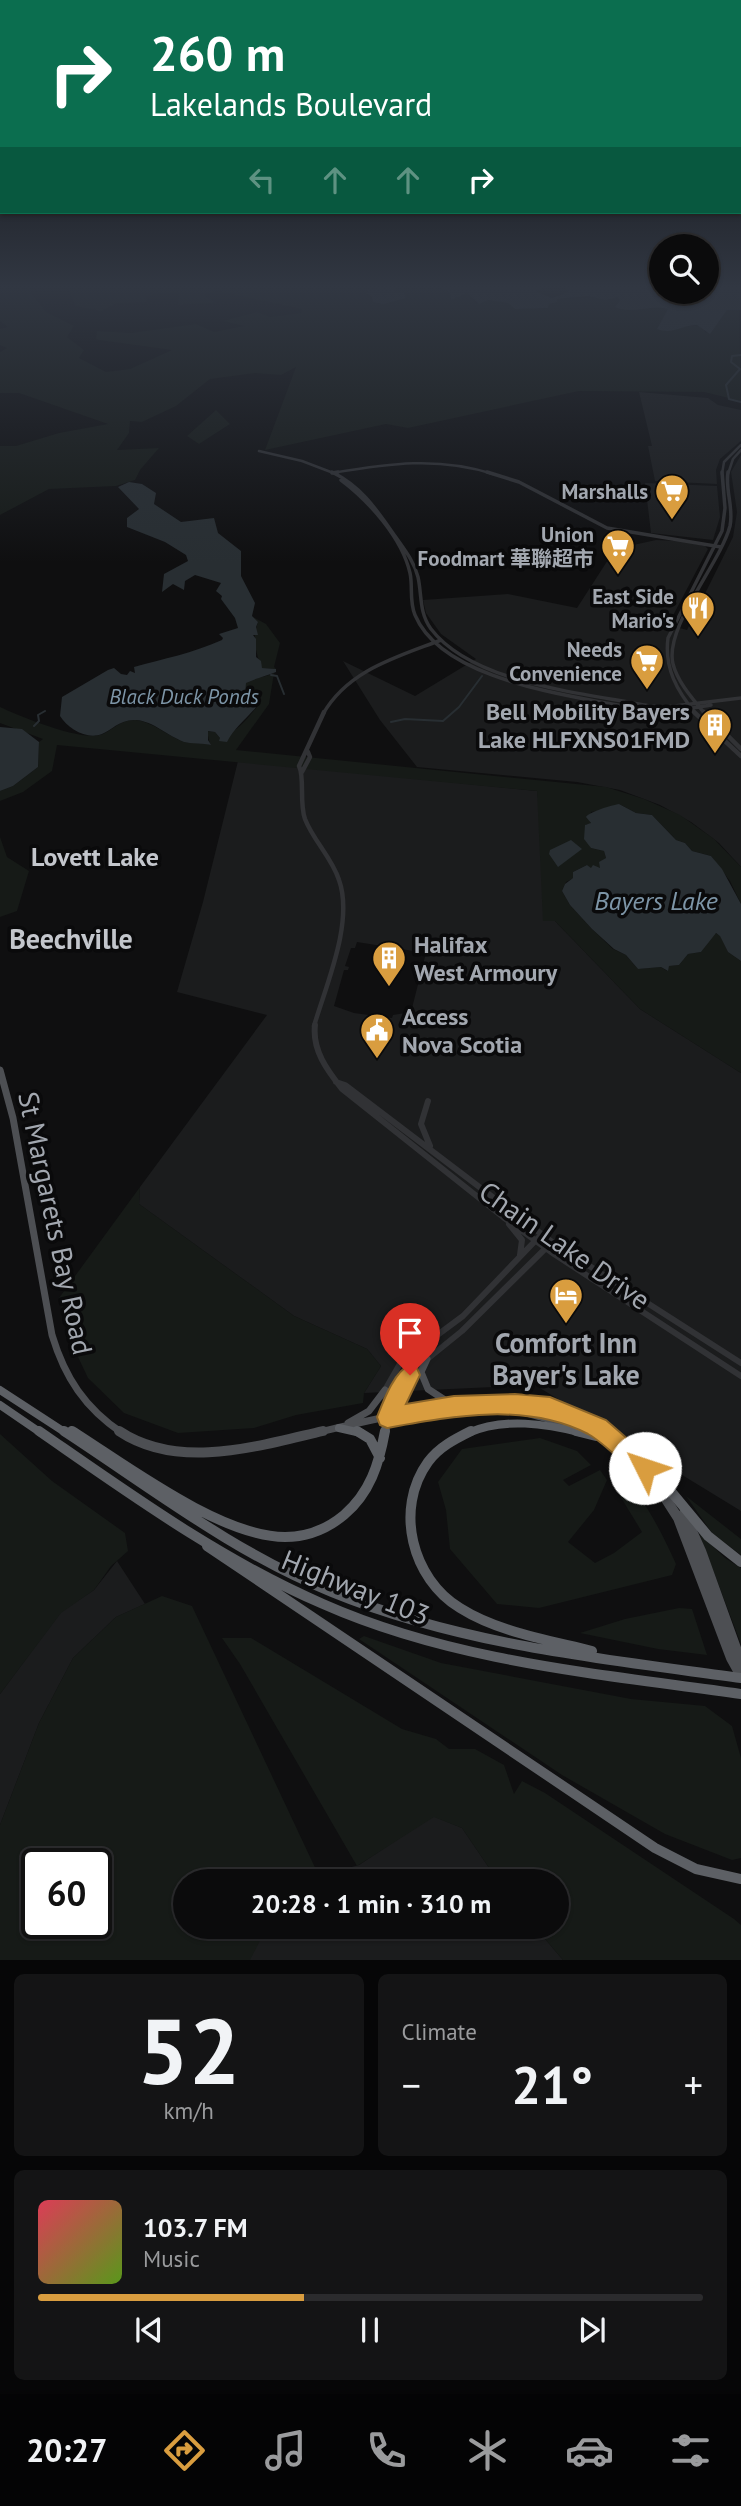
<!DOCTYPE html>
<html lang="en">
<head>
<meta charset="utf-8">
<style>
	:root { --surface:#0b0b0c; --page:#141415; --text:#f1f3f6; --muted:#9a9b9d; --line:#2b2b2d; --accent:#d99d3f }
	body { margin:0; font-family:"PT Sans","Noto Sans SC",sans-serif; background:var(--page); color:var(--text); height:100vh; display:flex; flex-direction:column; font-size:26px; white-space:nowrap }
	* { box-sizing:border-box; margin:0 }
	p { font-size:23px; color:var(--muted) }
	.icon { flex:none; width:38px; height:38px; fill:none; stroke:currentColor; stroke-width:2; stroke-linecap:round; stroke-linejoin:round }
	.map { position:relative; height:1960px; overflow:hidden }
	.sheet { display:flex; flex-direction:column; gap:14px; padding:14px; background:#060607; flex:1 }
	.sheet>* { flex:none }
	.banner { position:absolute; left:0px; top:0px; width:742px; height:214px; box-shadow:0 2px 5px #0004,0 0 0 2px var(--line); background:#0b6e4f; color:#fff; overflow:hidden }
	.controls { position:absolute; left:649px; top:234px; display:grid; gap:14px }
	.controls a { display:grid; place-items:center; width:70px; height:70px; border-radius:50%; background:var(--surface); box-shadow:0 2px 5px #0004,0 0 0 2px var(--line); font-size:35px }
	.speed { position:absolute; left:21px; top:1848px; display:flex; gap:14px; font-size:35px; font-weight:700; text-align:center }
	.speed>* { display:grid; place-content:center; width:91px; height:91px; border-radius:50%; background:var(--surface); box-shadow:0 2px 5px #0004,0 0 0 2px var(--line); line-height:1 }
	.speed .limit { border:4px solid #111; border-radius:10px; background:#fff; color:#111 }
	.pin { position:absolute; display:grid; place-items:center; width:60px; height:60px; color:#fff; margin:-72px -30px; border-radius:50% 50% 50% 0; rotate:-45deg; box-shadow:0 0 7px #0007 }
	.pin .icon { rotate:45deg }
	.me { position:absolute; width:77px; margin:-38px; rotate:311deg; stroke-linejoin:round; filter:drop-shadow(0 0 5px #0008) }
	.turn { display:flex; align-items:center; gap:24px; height:147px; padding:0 35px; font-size:32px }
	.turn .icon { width:91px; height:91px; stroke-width:2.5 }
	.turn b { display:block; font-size:49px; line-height:60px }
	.lanes { display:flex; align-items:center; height:66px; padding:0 35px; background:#0003; justify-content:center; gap:35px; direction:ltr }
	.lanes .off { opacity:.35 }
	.big { font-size:52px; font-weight:700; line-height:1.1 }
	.sheet .widget { flex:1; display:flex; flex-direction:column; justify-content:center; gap:10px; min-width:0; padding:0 24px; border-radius:10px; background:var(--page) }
	.sheet .dial { align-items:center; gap:0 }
	.dial b { font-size:91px; line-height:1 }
	.song { display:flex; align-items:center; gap:21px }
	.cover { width:84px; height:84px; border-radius:10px; background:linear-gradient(135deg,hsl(350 70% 55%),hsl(90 70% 35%)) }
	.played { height:7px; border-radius:4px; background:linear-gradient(90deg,var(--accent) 40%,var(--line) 40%) }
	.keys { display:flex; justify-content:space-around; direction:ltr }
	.heat { display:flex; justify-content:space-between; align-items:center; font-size:38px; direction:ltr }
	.sheet .tiles { flex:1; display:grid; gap:14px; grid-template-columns:1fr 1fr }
	.widget:last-child { grid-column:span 2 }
	.trip { position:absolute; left:173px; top:1869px; width:396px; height:70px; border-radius:35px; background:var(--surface); box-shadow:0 2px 5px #0004,0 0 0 2px var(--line); font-weight:700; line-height:70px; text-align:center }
	.tab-bar { display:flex; height:112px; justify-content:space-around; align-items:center; background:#040405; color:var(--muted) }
	.tab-bar .icon { width:49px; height:49px }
	.tab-bar .on { color:var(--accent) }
	.tab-bar b { font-size:32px; color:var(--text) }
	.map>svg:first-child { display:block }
	.built { fill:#1b1c1d; fill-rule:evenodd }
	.green { fill:#161a17; fill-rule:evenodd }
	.water { fill:#282e32 }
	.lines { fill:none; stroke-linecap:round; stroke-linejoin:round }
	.stream { stroke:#282e32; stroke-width:2 }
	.tertiary-far3 { stroke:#313235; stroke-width:2.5 }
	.tertiary-far2 { stroke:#313235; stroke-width:3.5 }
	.tertiary-far1 { stroke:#313235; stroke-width:4.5 }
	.tertiary { stroke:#313235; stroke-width:6 }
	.primary-far1 { stroke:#4d4f53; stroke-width:7 }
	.primary { stroke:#4d4f53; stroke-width:10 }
	.motorway-far1 { stroke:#5d6065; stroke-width:8 }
	.motorway { stroke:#5d6065; stroke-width:10 }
	.route { fill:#d99d3f; stroke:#8d6629; stroke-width:2 }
	.labels { text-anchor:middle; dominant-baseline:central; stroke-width:7; stroke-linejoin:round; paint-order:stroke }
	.far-poi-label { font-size:21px; font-weight:bold; fill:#a2a7af; stroke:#0a0a0b; text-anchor:end }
	.far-water-label { font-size:21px; font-style:italic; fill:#7d95a7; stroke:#0a0a0b }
	.poi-label { font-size:24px; font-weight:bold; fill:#a2a7af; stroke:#0a0a0b; text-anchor:start }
	.neighbourhood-label { font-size:26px; font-weight:bold; fill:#c3c6cc; stroke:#0a0a0b }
	.water-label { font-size:26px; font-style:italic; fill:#7d95a7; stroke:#0a0a0b }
	.quarter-label { font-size:28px; font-weight:bold; fill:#c3c6cc; stroke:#0a0a0b }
	.near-street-label { font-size:28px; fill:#a2a7af; stroke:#0a0a0b }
	.near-poi-label { font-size:28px; font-weight:bold; fill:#a2a7af; stroke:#0a0a0b }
</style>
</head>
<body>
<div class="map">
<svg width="741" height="1960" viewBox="0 0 741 1960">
	<rect width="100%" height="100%" fill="#0f0f10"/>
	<path class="built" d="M639,392L708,398L718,405L741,410V441L720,459L716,470L717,484L655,481L648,446H652Z
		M741,455V867L719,843L691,822L660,805L620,790L577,782L417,767L380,720L343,661L415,696L476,659L441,634L426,613L423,600L508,594L577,608L615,549L656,540L679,541L705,546L708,549L668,625L687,630L733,537L737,512L731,472Z
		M645,483L717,486L720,517L713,540L651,533Z
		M238,761L537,791L555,921L640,1009L741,1073V1511L535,1385L364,1393L381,1366L367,1349L294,1316L139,1204L140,1187L267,1015L177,992L203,902ZM357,942L426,953L412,1008L407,1007L405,1013L393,1015L392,1018L354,1013L334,1006L344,970H348L349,967L345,966L351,948H355Z
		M117,1561L145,1604L116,1617L73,1658L39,1723L0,1825V1694L61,1612L94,1590Z
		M433,1816L462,1828L498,1881H312L319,1876L359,1865Z
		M266,1927H535L563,1960H249Z"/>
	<path class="green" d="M0,288H33L31,293L46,312L74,326L67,337L84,350L79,358L106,372L130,369L172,350L99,340L96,339L97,331L131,333L196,324L214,332L244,326L223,321L257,312L270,317L301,313L302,309L218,291L203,295L215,302L210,303L178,305L179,292L149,295L146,297L147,302L117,303L101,311L75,306L69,288H362L369,291L366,293L378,304L406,297L404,293L394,291V288H442L450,293L451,300L467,293L477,304L487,300L508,303L516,309L548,308L549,304L555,303L557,299C578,298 597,297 619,297L627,311L640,307L668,309L658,330C675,331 688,323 702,327L706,333L727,310H739L741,401L704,392L579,391L408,428L386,424L265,450L296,367L281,375L255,373L210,379L176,406L142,422L130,421L129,433L117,450L159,448L140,470L135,480L116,486L49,489L0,515V446H16L59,433L108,424L19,393H0V352L7,348L0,345V329L8,327L0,321Z
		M216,410L230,424L199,444L187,436Z
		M253,617L266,624L280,643L274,667L276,669L261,668C257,653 251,640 258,622Z
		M274,673L269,704L236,750L606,787L644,799L680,815L714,839L741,867V904L730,881L711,856L692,851L685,843L676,840L652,815L636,813L619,804L607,810L591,812L589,819L591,824H586L585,841H588L591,848L604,851L606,858L600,863V868H590L587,865L573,872L574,878L566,882L562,891L570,905L592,929L613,949L626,955L638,969L661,967L667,971L669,966L679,965L688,954L701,952L714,933L720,935L728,952L741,961V1073L640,1009L555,921H543L537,791L57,745L52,771L23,792L0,801V791L13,786L38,767L39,742L43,739L0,723V707C19,716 84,743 103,734C114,729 121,719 136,720C153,722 168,736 184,742C192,744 203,742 210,745L207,731L215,732L220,738C238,732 248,718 259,704L245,694V683C254,677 264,678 274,673Z
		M0,837L7,857L29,871L17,911L0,917Z
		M140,1187L139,1204L294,1316L367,1349L381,1366L364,1393L363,1403L296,1415L254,1428L178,1433L124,1413L88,1378L70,1340L59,1298Z
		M0,1434L52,1481L125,1533L128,1551L111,1566L94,1590L61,1613L0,1694Z
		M540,1438L577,1451L591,1465L563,1480L569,1486L600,1470L607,1480L594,1510L568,1542L595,1563L614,1553L642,1532L614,1486L618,1471C645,1499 660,1529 676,1564L672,1575L539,1608L497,1604L450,1549L446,1510L438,1482L462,1449Z
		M686,1496L741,1539V1555L712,1533Z
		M699,1533L725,1558L741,1568V1644Z
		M162,1596L192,1606L319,1876L312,1881H186V1927H267L250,1960H0V1825L39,1723L73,1658L116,1617ZM37,1864H96V1923H37Z
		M679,1608L692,1609L707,1655L658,1649L580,1633L625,1619Z
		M364,1636L441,1663L631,1699L705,1706L732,1726L741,1758V1858L732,1860L665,1834L562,1775L359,1639Z
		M222,1638H251L402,1729L436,1739L449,1749H475L504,1765L514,1794L522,1781L545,1793L734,1919L741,1925V1960H563L535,1927H556V1881H498L462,1828L434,1817L357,1866L240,1664Z"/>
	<path class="water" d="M394,288V291L404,293L406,298L383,304L373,302L372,297L366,293L368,291L362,289Z
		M442,288H541L537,292L552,298L569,292L565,288H641L651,291L654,297L685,299L686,302L697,301L715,288H741V310H727L710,334L697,325C682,325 673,335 657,329L668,309C650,304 631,315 615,307L620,301L618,297L605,300L588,296L557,299V302L549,304L548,308L515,309L508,303L488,300L479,304L467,293L451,300L450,293Z
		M129,482L142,484L156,493L154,504L181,522L214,518L218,533L241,551V576L255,603L252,616L258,622L256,627L258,635H253L256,639V657L261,661L262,668L276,669V672C267,676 256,678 246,683L245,694L253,696L259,704C248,717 233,729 227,742L219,741L220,738L215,732L208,731V740L211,745C204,743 190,744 184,742C168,736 153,721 136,720C120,719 112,730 102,734C87,740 68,729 60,716L62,697L108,670L114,668L121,674L127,675L130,671L135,673L134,667C163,659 193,653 222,640L223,638L219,634L238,628L235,618L221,599L222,596L216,591L221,583L195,575L185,581L184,590L173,584L162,592L164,574L188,561L186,555L165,542L127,527V518L139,509L118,487Z
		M0,727L22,729L39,742L38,767L13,786L0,791Z
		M619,804L636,813L652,815L676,840L685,843L692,851L711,856L722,869L741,904V961L728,952L720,936L716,933L701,952L688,954L679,965L669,966L668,971L661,967L638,969L626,955L614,949L592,929L570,905L562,891L565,884L573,878V872L587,865L591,868L593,865L600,868L599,862L606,858L604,851L591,848L584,839L585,825L591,823L586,817C589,812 612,805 619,804Z
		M571,840L582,849L558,867L549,854L550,850Z"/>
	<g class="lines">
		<path class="stream" d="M741,355L732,356L731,362L740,369L726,385L729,399L741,402
			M271,675L277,676L284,694
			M391,722L405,719L443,721L459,707L482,676
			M34,726L39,721L38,715L45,711"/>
		<path class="tertiary-far3" d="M259,451L302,461L336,474
			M332,473C388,464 437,456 493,474
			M722,474L724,462L741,445
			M728,474L733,459L741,450"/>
		<path class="tertiary-far2" d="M332,472C362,487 376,509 395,536C404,549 414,561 418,577C422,595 419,613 431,629C473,684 585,693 649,706L666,707L741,698
			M487,472L519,482L607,528L721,547
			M332,473L338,472
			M341,480C369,501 402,538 410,573C413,586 409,601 415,615C440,675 549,692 606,703C626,706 648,712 669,711C683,710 697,707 711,705
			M323,714C348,670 397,657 441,640
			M696,714C677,691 664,668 668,638L722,531L725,508L722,472
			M705,714C693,699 678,683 673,664C664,627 720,564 730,526C734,508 725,490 728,472"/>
		<path class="tertiary-far1" d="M694,712L741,756
			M704,712L741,749
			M302,772L310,757L308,752
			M314,1026C326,985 354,922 339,880C332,858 313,840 305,819C299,802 305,778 299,766L324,712"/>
		<path class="tertiary" d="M315,1025C312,1050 327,1070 342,1089L503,1217L554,1254L741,1376
			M336,1082L345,1085L552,1242L741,1363
			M428,1101L421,1124L430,1146
			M509,1224L522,1240L520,1255
			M387,1417L385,1390L401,1362L463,1316L538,1238
			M387,1417L415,1369L462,1331L552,1242"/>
		<path class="primary-far1" d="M0,1070L13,1118L52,1335C65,1378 85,1408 122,1433
			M427,1359L421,1372L428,1389L454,1406
			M505,1407L579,1428
			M348,1423L369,1411L385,1390
			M315,1433C397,1414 529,1379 602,1433"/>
		<path class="primary" d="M119,1431C179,1471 258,1446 323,1431
			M600,1431L664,1484
			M653,1479L678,1518L731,1658L741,1676
			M684,1513L701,1551L741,1662"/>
		<path class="motorway-far1" d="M0,1390L66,1433
			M0,1405L41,1433
			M339,1428L361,1433
			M72,1431L75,1433
			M385,1433L387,1417
			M468,1433C504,1417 546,1424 583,1433"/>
		<path class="motorway" d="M39,1431C130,1494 221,1560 323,1604C454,1662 601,1674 741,1694
			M64,1431C150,1487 236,1554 332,1592C462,1645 603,1659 741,1678
			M72,1431C126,1465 221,1537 285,1537C307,1537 327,1529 344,1515C370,1493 379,1464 385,1431
			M357,1431L370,1439L380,1458
			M471,1431C455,1439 439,1447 428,1462C394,1509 412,1579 460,1608C498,1632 548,1640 592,1651
			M576,1431L596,1436
			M664,1483L708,1536L741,1562
			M207,1546L655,1848L696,1869L741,1879"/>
	</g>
	<linearGradient id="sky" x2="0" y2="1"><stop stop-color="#080809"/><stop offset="0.51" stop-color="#313742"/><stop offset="1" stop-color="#313742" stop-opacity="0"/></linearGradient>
	<rect width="741" height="563" fill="url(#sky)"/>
	<path class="route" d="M410,1365L417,1368L420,1375L406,1404L454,1396L515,1394L550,1397L606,1420L653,1461L656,1468L653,1476L645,1479L638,1476C622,1463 606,1444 588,1434C526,1402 453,1416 387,1428L380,1425L377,1417C383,1402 394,1371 410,1365Z"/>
	<defs>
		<g id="supermarket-pin" transform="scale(1.75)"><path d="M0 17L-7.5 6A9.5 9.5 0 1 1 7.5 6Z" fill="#d99d3f" stroke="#0a0a0b"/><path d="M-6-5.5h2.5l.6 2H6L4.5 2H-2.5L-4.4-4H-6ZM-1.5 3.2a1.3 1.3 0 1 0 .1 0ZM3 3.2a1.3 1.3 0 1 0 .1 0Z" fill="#fff"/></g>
		<g id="restaurant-pin" transform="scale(1.75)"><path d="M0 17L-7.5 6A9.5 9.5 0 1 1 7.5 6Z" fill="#d99d3f" stroke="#0a0a0b"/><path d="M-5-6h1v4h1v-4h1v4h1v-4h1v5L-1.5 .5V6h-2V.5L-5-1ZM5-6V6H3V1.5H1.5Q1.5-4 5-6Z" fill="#fff"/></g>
		<g id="building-pin" transform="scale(1.75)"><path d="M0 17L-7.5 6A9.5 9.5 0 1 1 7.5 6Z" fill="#d99d3f" stroke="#0a0a0b"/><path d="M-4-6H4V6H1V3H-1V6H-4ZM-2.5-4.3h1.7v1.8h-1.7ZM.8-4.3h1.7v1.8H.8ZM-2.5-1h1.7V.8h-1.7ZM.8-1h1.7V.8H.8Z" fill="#fff"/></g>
		<g id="civic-pin" transform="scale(1.75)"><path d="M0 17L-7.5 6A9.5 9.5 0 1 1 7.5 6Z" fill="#d99d3f" stroke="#0a0a0b"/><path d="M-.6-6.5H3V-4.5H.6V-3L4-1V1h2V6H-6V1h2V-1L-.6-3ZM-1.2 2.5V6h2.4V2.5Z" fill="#fff"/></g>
		<g id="hotel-pin" transform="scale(1.75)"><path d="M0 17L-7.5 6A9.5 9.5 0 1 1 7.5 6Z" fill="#d99d3f" stroke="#0a0a0b"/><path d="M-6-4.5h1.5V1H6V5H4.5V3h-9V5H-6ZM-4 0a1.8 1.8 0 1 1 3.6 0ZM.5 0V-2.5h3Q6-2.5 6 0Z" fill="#fff"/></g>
	</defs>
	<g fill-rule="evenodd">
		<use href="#supermarket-pin" x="672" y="491"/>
		<use href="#supermarket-pin" x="618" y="546"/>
		<use href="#restaurant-pin" x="698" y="608"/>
		<use href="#supermarket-pin" x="647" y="661"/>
		<use href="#building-pin" x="715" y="725"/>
		<use href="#building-pin" x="389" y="958"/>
		<use href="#civic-pin" x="377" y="1030"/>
		<use href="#hotel-pin" x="566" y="1295"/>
	</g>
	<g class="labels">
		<g class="far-poi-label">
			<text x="648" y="491">Marshalls</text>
			<text x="594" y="534">Union<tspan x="594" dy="24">Foodmart 華聯超市</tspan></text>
			<text x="674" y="596">East Side<tspan x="674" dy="24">Mario's</tspan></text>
			<text x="622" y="649">Needs<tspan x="622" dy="24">Convenience</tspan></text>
		</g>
		<g class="far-water-label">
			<text x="184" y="696">Black Duck Ponds</text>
		</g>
		<g class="poi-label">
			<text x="690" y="711" text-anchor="end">Bell Mobility Bayers<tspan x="690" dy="28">Lake HLFXNS01FMD</tspan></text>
			<text x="414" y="944">Halifax<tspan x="414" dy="28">West Armoury</tspan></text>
			<text x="402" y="1016">Access<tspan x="402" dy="28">Nova Scotia</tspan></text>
		</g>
		<g class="neighbourhood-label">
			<text x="95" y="856">Lovett Lake</text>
		</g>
		<g class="water-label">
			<text x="656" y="900">Bayers Lake</text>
		</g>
		<g class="quarter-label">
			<text x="71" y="938">Beechville</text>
		</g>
		<g class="near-street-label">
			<text transform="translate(56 1223) rotate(78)">St Margarets Bay Road</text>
			<text transform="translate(565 1245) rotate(35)">Chain Lake Drive</text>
			<text transform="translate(356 1587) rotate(22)">Highway 103</text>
		</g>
		<g class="near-poi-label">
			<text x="566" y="1342">Comfort Inn<tspan x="566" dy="32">Bayer's Lake</tspan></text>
		</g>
	</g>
</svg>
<div class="controls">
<a><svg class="icon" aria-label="search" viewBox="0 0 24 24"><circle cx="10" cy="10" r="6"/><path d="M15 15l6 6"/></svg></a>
</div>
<div class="speed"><div class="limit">60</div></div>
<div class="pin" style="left:410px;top:1375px;background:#d93025"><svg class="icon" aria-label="arrive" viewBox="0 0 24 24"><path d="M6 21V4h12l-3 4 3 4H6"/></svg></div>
<svg class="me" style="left:645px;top:1468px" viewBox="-20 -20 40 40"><circle r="19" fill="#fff"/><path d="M0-13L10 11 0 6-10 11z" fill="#d99d3f"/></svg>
<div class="trip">20:28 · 1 min · 310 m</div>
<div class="banner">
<div class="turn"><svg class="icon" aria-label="right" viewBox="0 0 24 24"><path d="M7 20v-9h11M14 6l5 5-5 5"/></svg><div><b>260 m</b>Lakelands Boulevard</div></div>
<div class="lanes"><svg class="icon off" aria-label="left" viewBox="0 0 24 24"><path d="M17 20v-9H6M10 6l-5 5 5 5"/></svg><svg class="icon off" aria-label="ahead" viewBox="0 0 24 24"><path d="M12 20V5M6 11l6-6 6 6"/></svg><svg class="icon off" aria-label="ahead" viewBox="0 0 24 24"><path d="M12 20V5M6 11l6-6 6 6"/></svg><svg class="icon" aria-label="right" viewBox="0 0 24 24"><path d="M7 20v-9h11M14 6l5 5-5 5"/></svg></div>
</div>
</div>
<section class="sheet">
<div class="tiles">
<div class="widget dial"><b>52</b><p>km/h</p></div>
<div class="widget"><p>Climate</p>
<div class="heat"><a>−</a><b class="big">21°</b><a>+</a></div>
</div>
<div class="widget">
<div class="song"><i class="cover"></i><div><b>103.7 FM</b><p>Music</p></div></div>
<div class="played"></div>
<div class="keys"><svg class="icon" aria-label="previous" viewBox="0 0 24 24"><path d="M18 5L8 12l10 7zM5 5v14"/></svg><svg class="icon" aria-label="pause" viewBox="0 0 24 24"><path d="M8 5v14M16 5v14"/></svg><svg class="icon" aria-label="next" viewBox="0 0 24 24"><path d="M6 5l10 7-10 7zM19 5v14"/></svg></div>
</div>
</div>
</section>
<nav class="tab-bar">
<b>20:27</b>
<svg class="icon on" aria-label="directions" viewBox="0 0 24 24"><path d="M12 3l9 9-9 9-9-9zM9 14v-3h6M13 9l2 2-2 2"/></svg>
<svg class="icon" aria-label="music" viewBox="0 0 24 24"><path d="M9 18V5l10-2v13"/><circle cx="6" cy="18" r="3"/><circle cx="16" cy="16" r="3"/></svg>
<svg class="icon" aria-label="phone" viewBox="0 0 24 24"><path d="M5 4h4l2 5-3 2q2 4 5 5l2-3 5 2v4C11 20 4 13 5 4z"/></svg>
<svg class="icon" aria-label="climate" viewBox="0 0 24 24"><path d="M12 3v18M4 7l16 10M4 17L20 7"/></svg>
<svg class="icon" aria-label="car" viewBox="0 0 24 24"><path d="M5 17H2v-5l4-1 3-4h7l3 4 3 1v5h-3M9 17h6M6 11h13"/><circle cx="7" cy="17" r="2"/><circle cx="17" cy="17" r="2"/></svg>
<svg class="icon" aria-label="filters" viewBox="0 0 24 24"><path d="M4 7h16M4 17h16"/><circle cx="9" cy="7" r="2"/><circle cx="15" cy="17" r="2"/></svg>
</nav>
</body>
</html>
